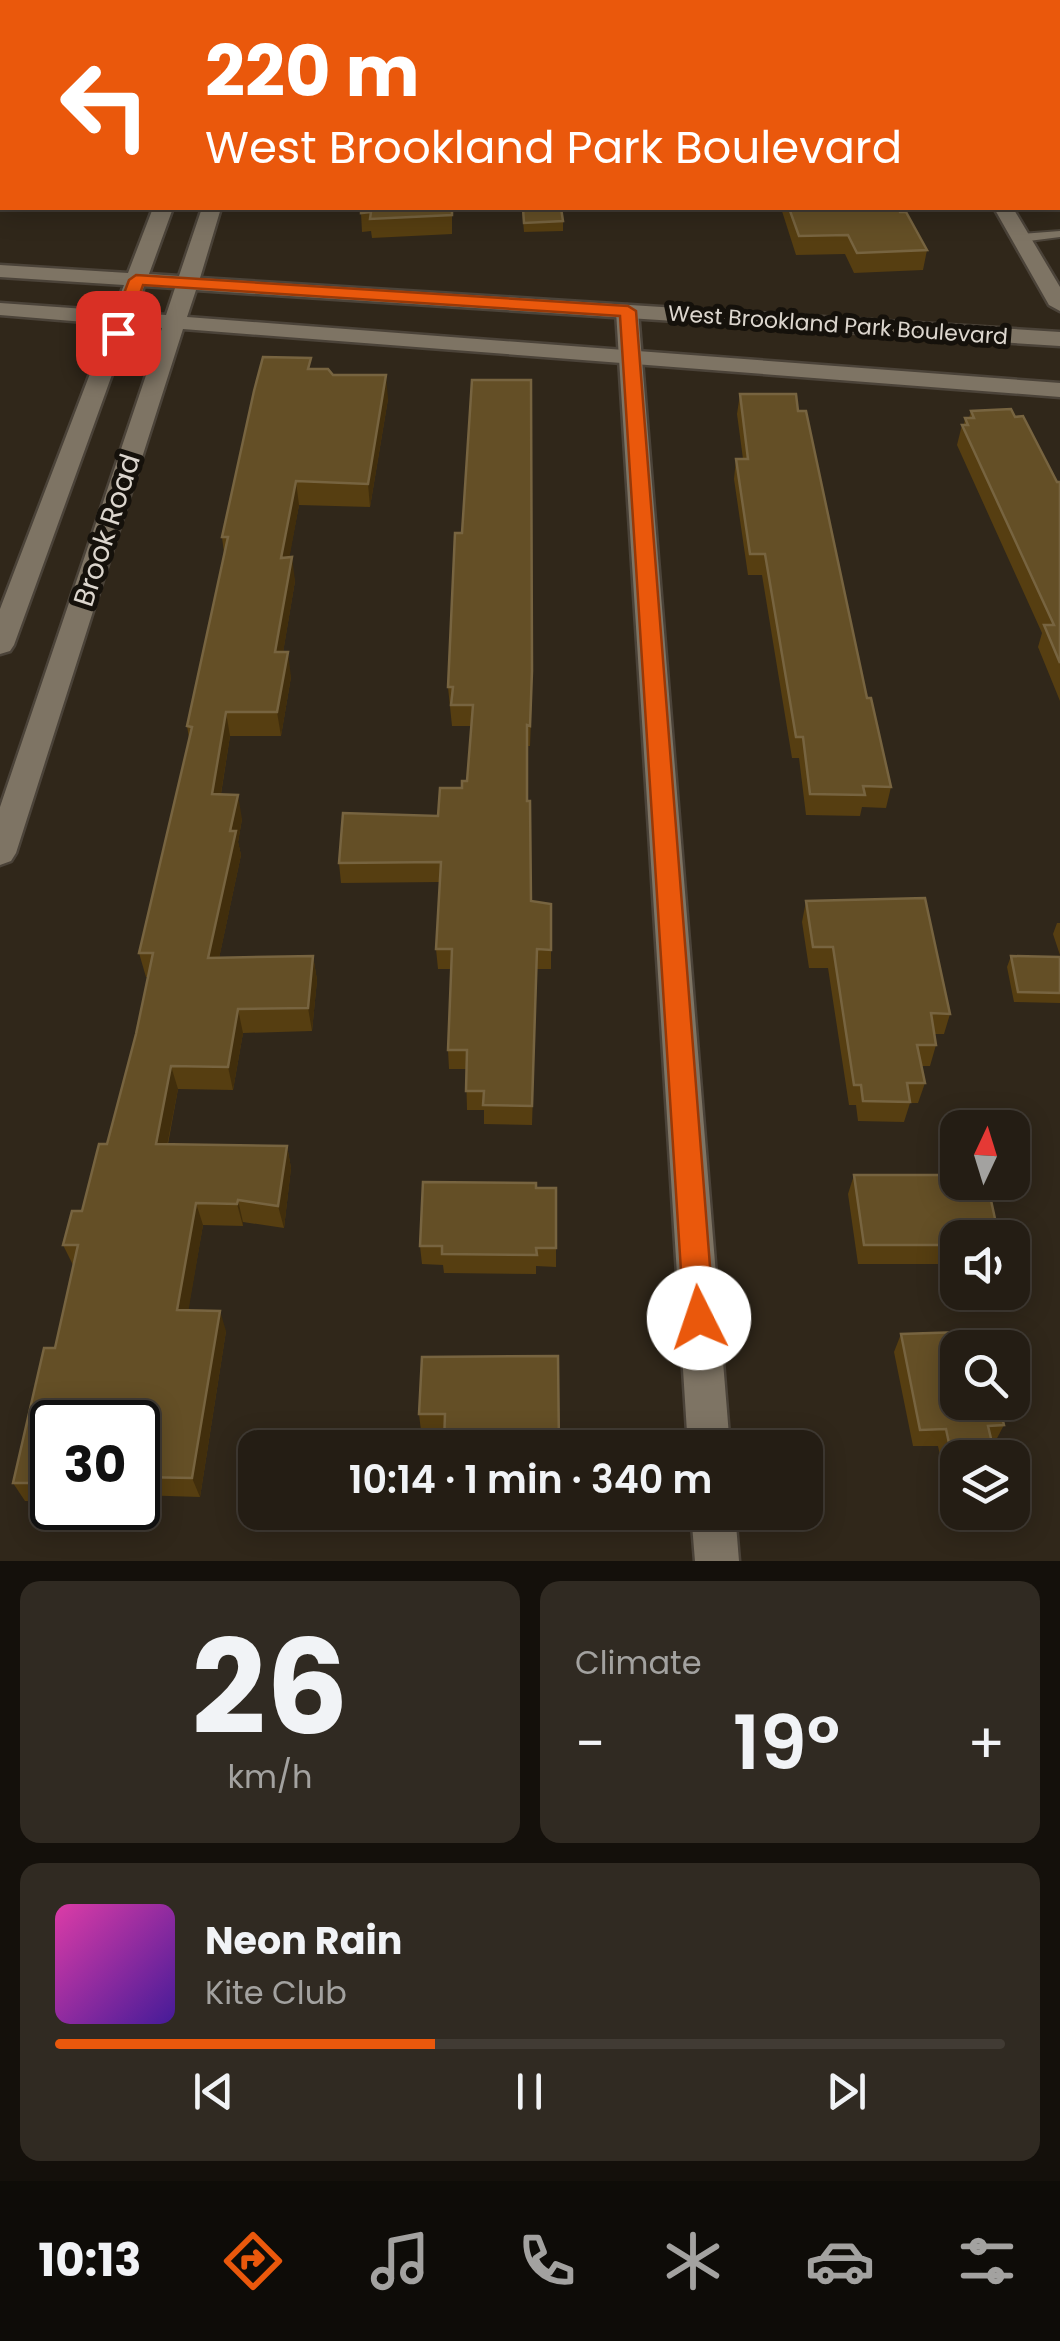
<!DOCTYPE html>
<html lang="en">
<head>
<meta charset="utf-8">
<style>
	:root { --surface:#241d14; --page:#302a22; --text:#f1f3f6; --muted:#a3a2a0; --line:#413b34; --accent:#ea580c }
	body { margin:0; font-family:Poppins,sans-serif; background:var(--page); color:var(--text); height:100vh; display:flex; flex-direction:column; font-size:38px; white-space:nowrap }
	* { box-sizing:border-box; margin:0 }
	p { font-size:32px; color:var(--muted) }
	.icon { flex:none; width:55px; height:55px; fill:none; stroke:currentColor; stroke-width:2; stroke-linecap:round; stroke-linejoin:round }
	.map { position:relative; height:1561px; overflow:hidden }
	.panel { display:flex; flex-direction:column; gap:20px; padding:20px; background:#14100b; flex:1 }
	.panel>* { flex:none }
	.guide { position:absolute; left:0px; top:0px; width:1060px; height:210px; box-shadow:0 5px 25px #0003,0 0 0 2px var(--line); background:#ea580c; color:#fff; overflow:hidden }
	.needle { width:65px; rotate:4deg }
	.fabs { position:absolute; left:940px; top:1110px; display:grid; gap:20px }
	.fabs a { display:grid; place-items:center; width:90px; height:90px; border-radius:20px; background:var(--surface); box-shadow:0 5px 25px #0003,0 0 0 2px var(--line); font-size:50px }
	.speed { position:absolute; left:30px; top:1400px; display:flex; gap:20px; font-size:50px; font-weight:700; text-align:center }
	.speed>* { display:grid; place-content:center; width:130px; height:130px; border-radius:50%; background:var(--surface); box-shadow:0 5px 25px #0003,0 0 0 2px var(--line); line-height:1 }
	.speed .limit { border:5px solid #111; border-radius:15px; background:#fff; color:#111 }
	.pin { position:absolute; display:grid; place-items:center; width:85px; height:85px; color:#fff; margin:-42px; border-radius:20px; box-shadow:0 5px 15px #0006 }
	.me { position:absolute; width:110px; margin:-55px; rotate:356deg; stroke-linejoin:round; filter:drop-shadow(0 0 8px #0008) }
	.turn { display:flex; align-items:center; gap:35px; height:210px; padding:0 40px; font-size:45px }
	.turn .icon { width:130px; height:130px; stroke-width:2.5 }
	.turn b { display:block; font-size:70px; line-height:85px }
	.big { font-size:75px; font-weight:600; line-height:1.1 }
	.panel .card { flex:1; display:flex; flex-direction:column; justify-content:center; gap:15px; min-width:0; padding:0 35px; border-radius:20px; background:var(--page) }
	.panel .dial { align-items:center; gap:0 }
	.dial b { font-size:130px; line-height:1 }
	.song { display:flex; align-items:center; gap:30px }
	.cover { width:120px; height:120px; border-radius:15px; background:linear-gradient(135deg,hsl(320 70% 55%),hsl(260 70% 35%)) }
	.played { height:10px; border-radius:5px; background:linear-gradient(90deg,var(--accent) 40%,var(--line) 40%) }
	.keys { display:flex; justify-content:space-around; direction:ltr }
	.heat { display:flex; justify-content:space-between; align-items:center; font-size:55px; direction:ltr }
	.panel .tiles { flex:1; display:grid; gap:20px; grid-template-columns:1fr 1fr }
	.card:last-child { grid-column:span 2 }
	.trip { position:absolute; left:238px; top:1430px; width:585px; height:100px; border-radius:20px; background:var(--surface); box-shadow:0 5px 25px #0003,0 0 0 2px var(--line); font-weight:600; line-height:100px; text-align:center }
	.menu { display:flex; height:160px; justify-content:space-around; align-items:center; background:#0e0c08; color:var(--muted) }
	.menu .icon { width:70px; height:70px }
	.menu .selected { color:var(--accent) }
	.menu b { font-size:45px; color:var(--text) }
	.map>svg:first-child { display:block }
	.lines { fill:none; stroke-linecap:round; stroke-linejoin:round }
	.lane-casing { stroke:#4b4339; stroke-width:4 }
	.street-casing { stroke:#4b4339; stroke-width:5 }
	.secondary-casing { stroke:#4b4339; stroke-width:5 }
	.lane { fill:#7e7464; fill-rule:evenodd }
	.street { fill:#7e7464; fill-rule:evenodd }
	.secondary { fill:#7e7464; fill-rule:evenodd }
	.wall { fill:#563e11 }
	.shaded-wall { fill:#412e0c }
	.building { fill:#644f26; stroke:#776440; stroke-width:2.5 }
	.route { fill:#ea580c; stroke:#983908; stroke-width:2.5 }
	.labels { text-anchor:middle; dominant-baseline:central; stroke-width:10; stroke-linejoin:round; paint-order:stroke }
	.far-street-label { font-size:22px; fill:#dcd6ce; stroke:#15110b }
	.street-label { font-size:28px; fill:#dcd6ce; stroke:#15110b }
</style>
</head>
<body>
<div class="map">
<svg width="1060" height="1561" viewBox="0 0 1060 1561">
	<rect width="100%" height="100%" fill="#30271a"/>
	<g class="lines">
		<g class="lane-casing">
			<path id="lane" d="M0,127H2V133H0Z
				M1060,231V237L1021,242L1015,238L1021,234Z"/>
		</g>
		<g class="street-casing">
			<path id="street" d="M873,0H889L890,2H874Z
				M994,208H1013L1060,287V311L1049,305Z
				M627,305L638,311L730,1448H688L616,311Z
				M691,1512H735L739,1561H695Z"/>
		</g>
		<g class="secondary-casing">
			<path id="secondary" d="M153,208H173L149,274L179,276L202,208H221L200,278L1060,332V346L196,290L187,317L1060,383V397L183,329L16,853L11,861L0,865V807L162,328L130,325L14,645L10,651L0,654V609L109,324L0,315V303L114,311L124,285L0,277V265L128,273ZM144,286L175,288L166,315L135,313Z"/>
		</g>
		<use href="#lane" class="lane"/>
		<use href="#street" class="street"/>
		<use href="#secondary" class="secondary"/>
	</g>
	<path class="wall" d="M0,0H182L2,2V122H0Z
		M985,0H1060V90L1058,86V2H987Z
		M452,208V234L372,238L371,231L362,232L361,213Z
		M522,208L563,221V231L524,232Z
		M781,208H898L927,250L923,270L854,273L845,254L796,255Z
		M313,369L333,375L388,399L370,507L299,505L289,557L295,581L283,652L291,677L281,736H230L221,794L242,819L238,842L241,855L219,958L313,956L317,980L312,1031L243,1033L233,1090L178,1089L168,1144L287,1146L291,1168L284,1228L243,1222V1226L203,1225L188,1310L226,1331L200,1497L138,1495V1502V1422H52V1502L25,1501L13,1483L55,1348L74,1267L63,1245L82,1211L107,1144L136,1034L148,977H146L139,953L189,738L187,726L224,553L222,537Z
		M740,394L798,411L867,698L891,787L886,808L862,807L860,816L806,815L799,758H792L762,575H748L734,479L736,459H743L737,414Z
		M971,411L1057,482H1060V701L1038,647L1042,633L957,445L962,425H964L965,418H969Z
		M448,687L532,691L530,746H527V801L531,901L551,950V969H537L532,1125L484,1124V1110H467L466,1069H449L448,1050L451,969H438L436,949L440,882L341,883L339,863L438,816L467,781L471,726H452Z
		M806,901L950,1014L944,1034H934L936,1045L930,1066H922L925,1083L918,1103H910L904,1122L858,1121L856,1105H849L828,968H809L802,922Z
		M1057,923H1060V955L1053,934Z
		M1011,956L1060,957V1003L1014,1002L1007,967Z
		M854,1175L999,1238H958V1264H858L848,1194Z
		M536,1188H556V1267L536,1266V1274L444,1273L443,1265L422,1264L420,1246Z
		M901,1334L958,1402H1002L1000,1407L1004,1425L995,1442H992L993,1447L987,1458H958V1464L942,1465L938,1446H913L894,1352Z
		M422,1357L559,1448H445V1431H421L419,1414Z"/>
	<path class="shaded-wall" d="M386,375L388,399L370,507L368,484Z
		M296,481L299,505L285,582L281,558Z
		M292,557L295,581L279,677L275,652Z
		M288,652L291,677L281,736L277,712Z
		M226,712L230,736L217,818L212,794Z
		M238,795L242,819L238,842L241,855L214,982L208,958Z
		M313,956L317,980L312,1031L308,1008Z
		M238,1009L243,1033L233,1090L228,1067Z
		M171,1066L178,1089L163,1166L156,1144Z
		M287,1146L291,1168L284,1228L278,1206Z
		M238,1200L243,1222V1226L237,1204Z
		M196,1203L203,1225L185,1331L177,1310Z
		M220,1311L226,1331L200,1497L192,1478Z"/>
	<path class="building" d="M2,0H169L167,2H2V106H0V9Z
		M379,0H450V2H379Z
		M718,0H777L778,2H719Z
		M999,0H1060V68L1058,64V2H1001Z
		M361,208H452V215L370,219L371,212L361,213Z
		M523,208H561L563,221L524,223Z
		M789,208H898L900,212H906L927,250L857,253L848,235L799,236Z
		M263,357L311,358L308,369H328L333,375H386L368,484L296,481L281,558L292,557L275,652H288L277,712H226L212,794L238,795L230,831H236L208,958L313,956L308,1008L238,1009L228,1067L171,1066L156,1144L287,1146L278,1206L238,1200L237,1204L196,1203L177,1310L220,1311L192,1478L138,1477V1422H52V1483H13L44,1348H55L78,1245H63L72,1211H82L99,1144H107L136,1034L153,953H139L192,727L187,726L228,537H222L254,391Z
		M472,380H531L532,671L530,726L527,725V801H530L531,901L551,904V950L537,949L532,1106L483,1105L484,1091H466L467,1050H448L452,949H436L441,862L339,863L343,813L438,816L440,788H462V781H467L473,705H451L453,687H448L455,533H462Z
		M740,394H796L798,411H806L867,698H871L891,787L863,786L865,795L810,794L803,737H796L765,554H750L736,459H748Z
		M1011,409L1015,417L1023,416L1057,482H1060V663L1044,625H1054L962,425H968L965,418H974L971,411Z
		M925,898L950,1014L931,1013L936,1045H917L925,1083H907L910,1102L863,1101L861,1085H854L833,947H813L806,901Z
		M1011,956L1060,957V993L1018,992Z
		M854,1175H958V1182H987L999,1237L958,1238V1245H864Z
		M423,1182L536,1183V1188H556V1248H536L537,1255L442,1254V1246H420Z
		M994,1331L998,1348H958V1402H998L1004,1425L988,1426L993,1447L950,1448L946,1429L920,1430L901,1334Z
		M558,1356L559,1448H489V1443H444L445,1414H419L422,1357Z"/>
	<path class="route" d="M136,275L628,306L636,311L714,1318L710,1328L699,1332L689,1328L684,1318L620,316L143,285L126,333L112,337L109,333L129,280Z"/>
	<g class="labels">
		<g class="far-street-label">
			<text transform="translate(838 325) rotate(4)">West Brookland Park Boulevard</text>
		</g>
		<g class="street-label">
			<text transform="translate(107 530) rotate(-72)">Brook Road</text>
		</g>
	</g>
</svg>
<div class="fabs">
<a><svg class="needle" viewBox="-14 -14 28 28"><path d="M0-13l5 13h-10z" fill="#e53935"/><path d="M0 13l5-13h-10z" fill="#a3a2a0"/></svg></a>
<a><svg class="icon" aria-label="sound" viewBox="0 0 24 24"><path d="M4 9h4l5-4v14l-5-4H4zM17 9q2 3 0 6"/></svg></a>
<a><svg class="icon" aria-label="search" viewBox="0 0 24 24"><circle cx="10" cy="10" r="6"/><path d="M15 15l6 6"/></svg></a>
<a><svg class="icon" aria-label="layers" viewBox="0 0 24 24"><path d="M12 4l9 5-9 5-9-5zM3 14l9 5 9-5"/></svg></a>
</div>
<div class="speed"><div class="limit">30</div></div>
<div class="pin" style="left:118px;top:333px;background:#d93025"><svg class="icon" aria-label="arrive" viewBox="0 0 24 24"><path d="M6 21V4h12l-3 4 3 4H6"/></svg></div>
<svg class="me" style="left:699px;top:1318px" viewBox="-20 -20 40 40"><circle r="19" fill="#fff"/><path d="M0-13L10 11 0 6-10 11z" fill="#ea580c"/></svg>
<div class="trip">10:14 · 1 min · 340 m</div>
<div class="guide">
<div class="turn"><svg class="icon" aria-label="left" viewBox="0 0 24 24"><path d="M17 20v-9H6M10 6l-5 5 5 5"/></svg><div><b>220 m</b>West Brookland Park Boulevard</div></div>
</div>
</div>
<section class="panel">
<div class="tiles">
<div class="card dial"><b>26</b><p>km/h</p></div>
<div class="card"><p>Climate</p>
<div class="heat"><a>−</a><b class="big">19°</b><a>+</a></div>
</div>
<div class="card">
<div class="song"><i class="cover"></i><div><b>Neon Rain</b><p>Kite Club</p></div></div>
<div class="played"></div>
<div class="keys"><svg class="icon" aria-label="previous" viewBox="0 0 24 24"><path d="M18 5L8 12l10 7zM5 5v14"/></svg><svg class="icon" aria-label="pause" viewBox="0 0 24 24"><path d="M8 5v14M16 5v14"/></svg><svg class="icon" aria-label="next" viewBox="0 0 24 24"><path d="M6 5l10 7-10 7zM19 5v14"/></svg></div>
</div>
</div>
</section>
<nav class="menu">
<b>10:13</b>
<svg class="icon selected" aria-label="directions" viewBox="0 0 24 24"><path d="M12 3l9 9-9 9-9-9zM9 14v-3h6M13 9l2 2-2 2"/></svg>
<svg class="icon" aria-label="music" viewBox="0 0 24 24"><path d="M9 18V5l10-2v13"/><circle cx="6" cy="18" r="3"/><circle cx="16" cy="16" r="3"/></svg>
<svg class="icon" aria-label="phone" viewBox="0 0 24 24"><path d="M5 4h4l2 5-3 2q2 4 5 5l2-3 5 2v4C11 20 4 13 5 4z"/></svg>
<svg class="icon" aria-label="climate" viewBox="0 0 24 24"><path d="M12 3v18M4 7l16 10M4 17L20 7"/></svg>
<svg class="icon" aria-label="car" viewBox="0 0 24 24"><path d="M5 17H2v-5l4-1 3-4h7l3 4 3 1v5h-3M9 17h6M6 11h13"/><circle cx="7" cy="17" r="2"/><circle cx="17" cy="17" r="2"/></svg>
<svg class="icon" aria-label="filters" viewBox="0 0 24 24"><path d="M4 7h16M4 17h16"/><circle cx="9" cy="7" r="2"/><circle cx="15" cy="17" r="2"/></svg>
</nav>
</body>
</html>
